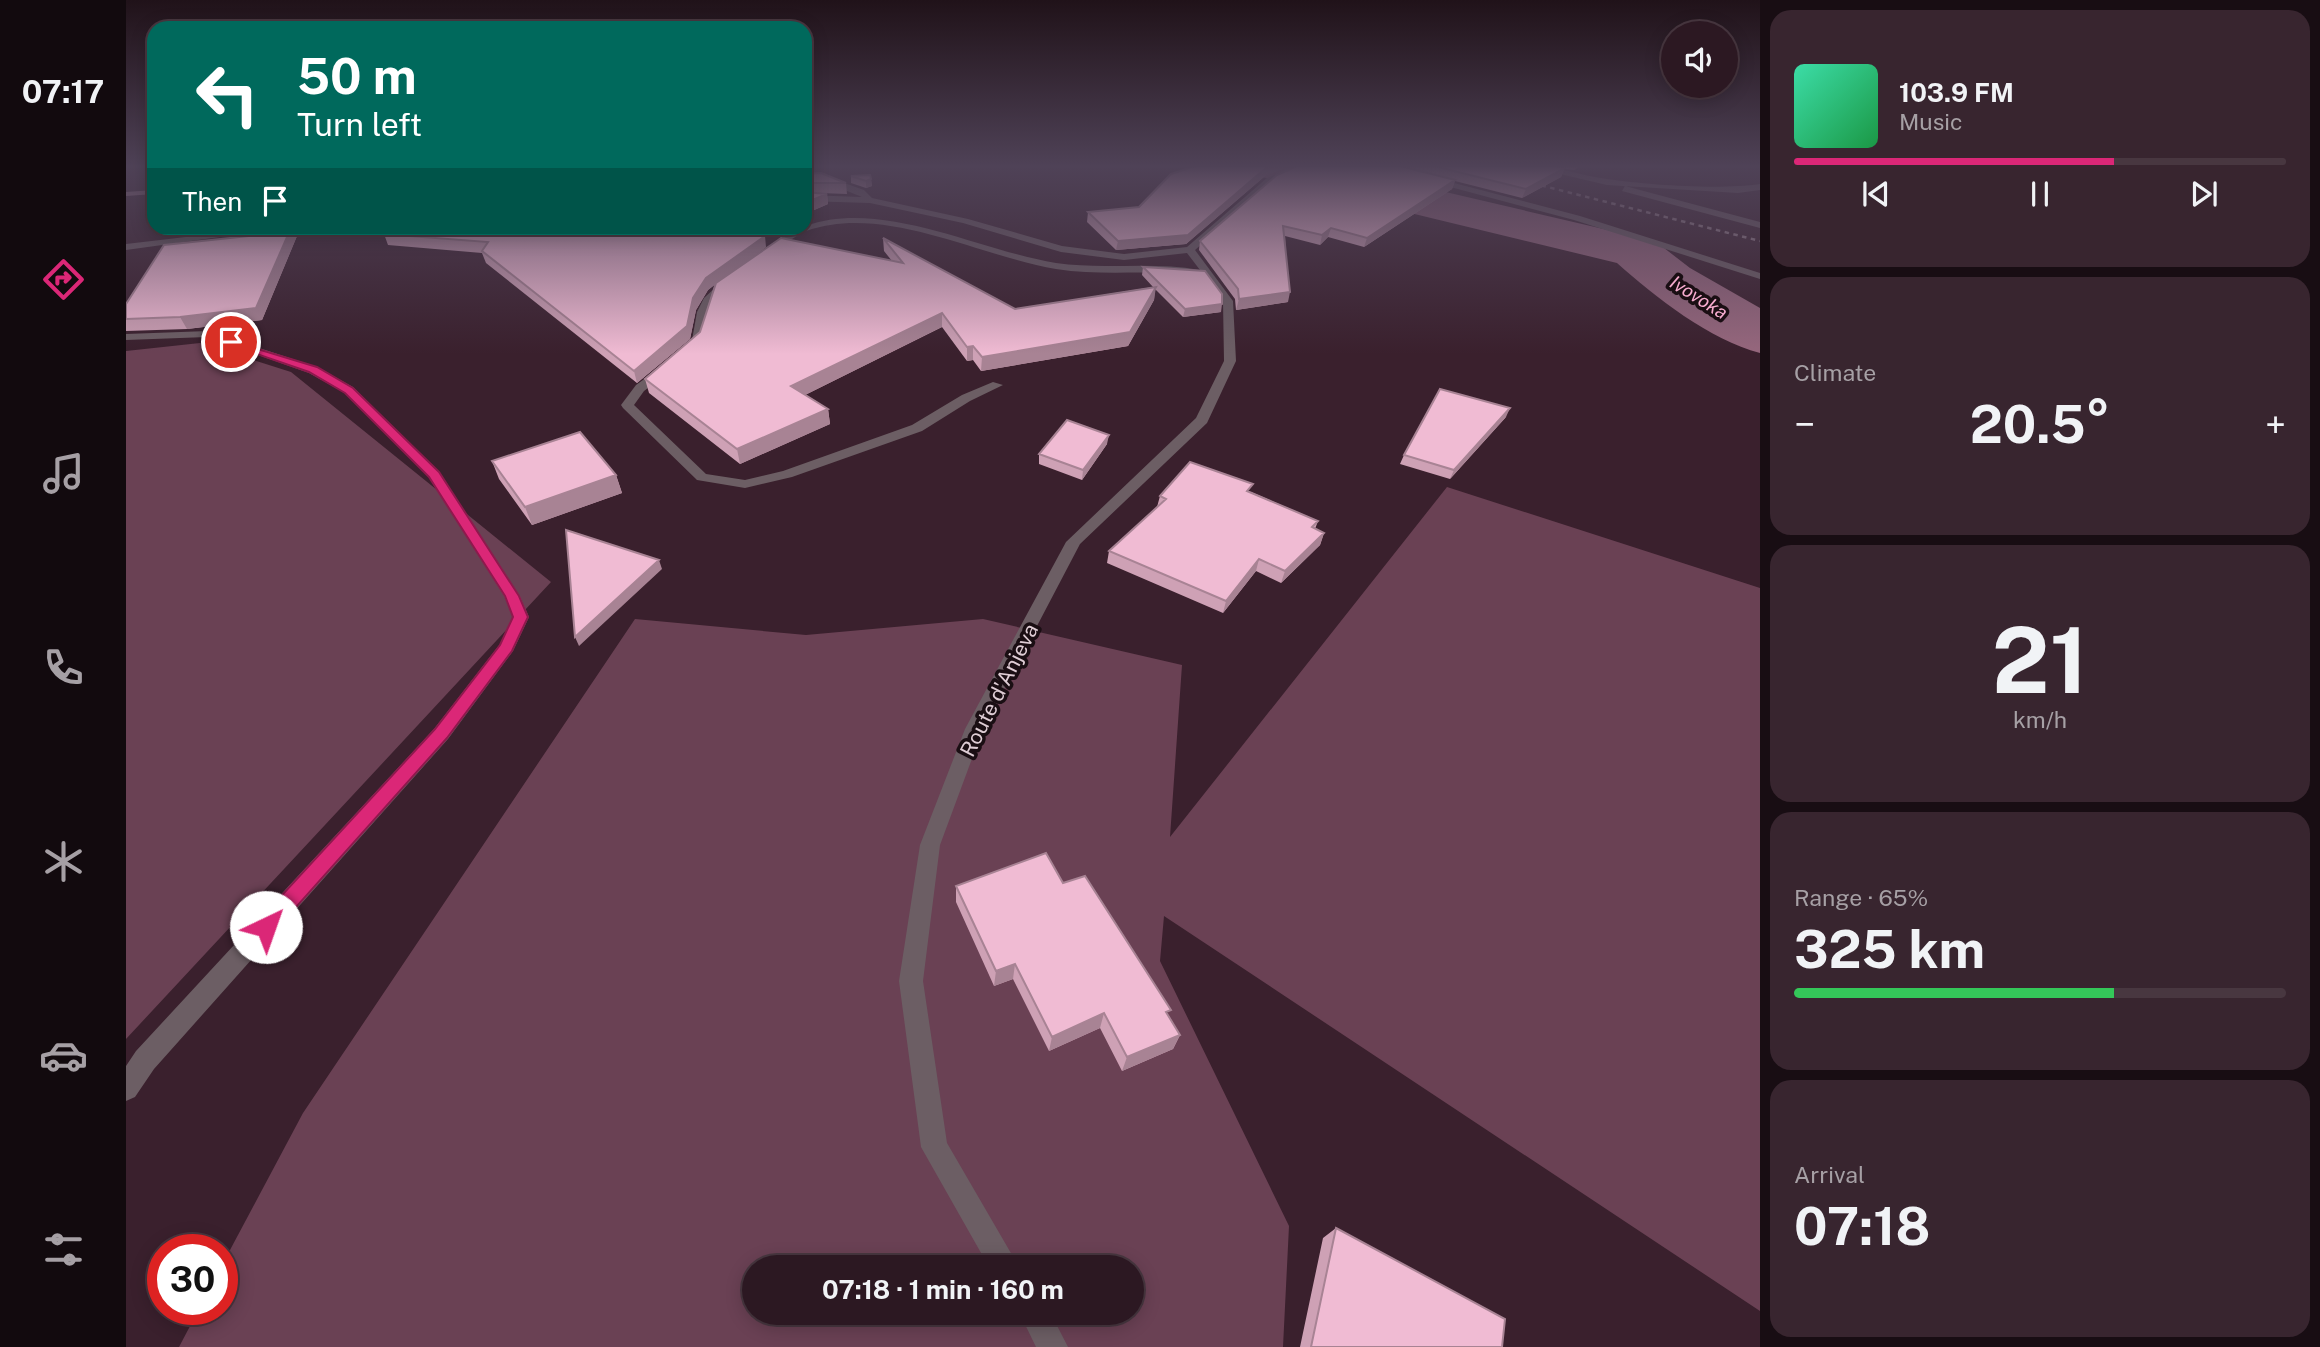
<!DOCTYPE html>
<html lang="en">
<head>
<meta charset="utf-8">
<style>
	:root { --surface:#2c1822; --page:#38252f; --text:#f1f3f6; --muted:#a6a0a5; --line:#483740; --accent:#db2777 }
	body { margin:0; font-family:"Public Sans",sans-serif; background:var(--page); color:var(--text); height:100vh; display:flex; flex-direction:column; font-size:26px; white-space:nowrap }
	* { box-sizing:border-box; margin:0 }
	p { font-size:23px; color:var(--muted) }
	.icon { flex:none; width:38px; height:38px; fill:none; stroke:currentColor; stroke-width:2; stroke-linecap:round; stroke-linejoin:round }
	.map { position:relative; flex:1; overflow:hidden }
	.drawer { display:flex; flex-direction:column; gap:10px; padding:10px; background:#180d13; width:560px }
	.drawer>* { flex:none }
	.hud { position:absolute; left:21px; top:21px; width:665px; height:214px; border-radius:21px; box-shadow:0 4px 18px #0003,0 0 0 2px var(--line); background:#00695c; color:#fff; overflow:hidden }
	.controls { position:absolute; left:1535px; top:21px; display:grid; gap:14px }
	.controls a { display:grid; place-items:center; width:77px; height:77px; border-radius:50%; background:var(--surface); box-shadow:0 4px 18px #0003,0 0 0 2px var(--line); font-size:35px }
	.speed { position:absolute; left:21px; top:1234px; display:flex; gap:14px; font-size:35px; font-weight:700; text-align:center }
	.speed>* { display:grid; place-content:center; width:91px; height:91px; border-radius:50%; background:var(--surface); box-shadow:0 4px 18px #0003,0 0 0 2px var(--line); line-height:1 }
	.speed .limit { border:10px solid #d22; background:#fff; color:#111 }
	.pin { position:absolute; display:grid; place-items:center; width:60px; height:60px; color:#fff; margin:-30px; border:4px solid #fff; border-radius:50%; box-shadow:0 2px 7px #0007 }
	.me { position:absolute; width:77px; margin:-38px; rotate:42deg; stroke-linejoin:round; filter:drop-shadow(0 0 5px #0008) }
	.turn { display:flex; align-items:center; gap:24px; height:147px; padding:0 35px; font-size:32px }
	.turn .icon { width:91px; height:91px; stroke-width:2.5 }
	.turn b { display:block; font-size:49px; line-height:60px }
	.then { display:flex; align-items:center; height:66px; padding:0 35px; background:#0003; gap:14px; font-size:26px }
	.big { font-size:52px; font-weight:700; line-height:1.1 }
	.drawer .card { flex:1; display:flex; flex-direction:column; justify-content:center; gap:10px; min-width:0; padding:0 24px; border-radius:21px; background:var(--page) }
	.drawer .dial { align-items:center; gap:0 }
	.dial b { font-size:91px; line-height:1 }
	.song { display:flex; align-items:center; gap:21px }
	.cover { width:84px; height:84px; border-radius:10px; background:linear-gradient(135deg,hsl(160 70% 55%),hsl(140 70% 35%)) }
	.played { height:7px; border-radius:4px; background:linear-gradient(90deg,var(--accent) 65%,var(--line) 65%) }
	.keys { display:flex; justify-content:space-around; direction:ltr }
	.heat { display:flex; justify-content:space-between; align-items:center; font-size:38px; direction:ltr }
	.charge { height:10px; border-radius:5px; background:linear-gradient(90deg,#34c759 65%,var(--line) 0) }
	.trip { position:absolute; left:616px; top:1255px; width:402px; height:70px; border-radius:35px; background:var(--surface); box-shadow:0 4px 18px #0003,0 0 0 2px var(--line); font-weight:700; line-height:70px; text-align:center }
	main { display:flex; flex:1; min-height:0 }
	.tabs { display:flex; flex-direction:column; width:126px; justify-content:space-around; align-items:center; background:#120a0e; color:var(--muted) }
	.tabs .icon { width:49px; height:49px }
	.tabs .current { color:var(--accent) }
	.tabs b { font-size:32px; color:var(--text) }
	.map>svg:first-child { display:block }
	.green { fill:#6a4154; fill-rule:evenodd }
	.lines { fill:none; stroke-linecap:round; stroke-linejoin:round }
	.stream { fill:#ac8597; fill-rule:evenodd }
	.river { fill:#96677d; fill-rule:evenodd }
	.minor { fill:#6c5e64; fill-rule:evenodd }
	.rail { stroke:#97828c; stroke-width:2.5; stroke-dasharray:4.5 4.5; stroke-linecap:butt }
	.wall { fill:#cea1b5 }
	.shaded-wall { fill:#a88394 }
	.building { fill:#f0bbd3; stroke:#a88394; stroke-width:2 }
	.route { fill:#db2777; stroke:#8e194d; stroke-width:2 }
	.labels { text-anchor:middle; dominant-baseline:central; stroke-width:7; stroke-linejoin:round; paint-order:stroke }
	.far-water-label { font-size:19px; font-style:italic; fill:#f6abce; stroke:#1a0e13 }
	.street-label { font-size:21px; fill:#deccd4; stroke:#1a0e13 }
</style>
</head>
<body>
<main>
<nav class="tabs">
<b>07:17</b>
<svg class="icon current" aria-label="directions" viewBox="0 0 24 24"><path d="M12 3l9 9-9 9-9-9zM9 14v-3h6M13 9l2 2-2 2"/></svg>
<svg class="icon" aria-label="music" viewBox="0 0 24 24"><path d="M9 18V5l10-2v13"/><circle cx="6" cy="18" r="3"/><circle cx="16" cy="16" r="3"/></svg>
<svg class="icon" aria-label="phone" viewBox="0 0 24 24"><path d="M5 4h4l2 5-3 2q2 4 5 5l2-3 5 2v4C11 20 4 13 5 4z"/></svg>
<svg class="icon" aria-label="climate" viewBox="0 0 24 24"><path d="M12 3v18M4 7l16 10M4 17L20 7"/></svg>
<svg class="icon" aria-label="car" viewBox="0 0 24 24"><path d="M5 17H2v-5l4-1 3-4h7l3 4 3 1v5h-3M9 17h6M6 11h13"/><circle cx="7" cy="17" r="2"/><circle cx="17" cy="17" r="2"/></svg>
<svg class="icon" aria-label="filters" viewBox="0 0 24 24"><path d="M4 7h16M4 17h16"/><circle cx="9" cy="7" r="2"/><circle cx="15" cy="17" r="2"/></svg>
</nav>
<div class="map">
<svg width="1634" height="1347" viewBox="0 0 1634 1347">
	<rect width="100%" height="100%" fill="#3a202d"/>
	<path class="green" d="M74,343L165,372L425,582L0,1039V351Z
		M1321,487L1634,588V1311L1038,916L1034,961L1163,1226L1157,1347H53L73,1309H96V1265L177,1113L509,619L680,635L857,619L1056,665L1044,837ZM628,1267H1006V1312H628Z"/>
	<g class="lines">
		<path class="stream" d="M28,190V194L0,196V192Z"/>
		<path class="river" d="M1126,166H1208L1529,241L1564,268L1634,308V353C1584,340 1529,297 1491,263L1132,176Z"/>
		<path class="minor" d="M1171,166H1181L1147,182L1069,250L1107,301L1110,361L1081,423L954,544L857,729L814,845L797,981L821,1143L893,1267H863L795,1147L773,981L794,845L839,729L940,542L1070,418L1098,361L1097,301L1079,277C1029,268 979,277 930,269C852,256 758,203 680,231C667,236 656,248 645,256L637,254C714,175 838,248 930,263C977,270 1026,261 1074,270L1061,253L998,260L935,252L837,223L744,203L679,201V195L736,197L679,174V169L738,190L746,198L842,219L936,246L998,254L1061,247L1141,178Z
			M1400,166C1427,164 1454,176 1481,179C1523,185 1593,190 1634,184V190L1612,193L1481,185Z
			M1305,177L1454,216L1634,273V279L1448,220L1302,181Z
			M1499,186L1634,222V228L1496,191Z
			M136,228H159L0,250V244Z
			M601,277L610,279C602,287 591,292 586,303C574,325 586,333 565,354H557L555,352L566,340L571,312L578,298Z
			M82,331L191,367L227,387L313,472L394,596L403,617L387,651L322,739L28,1069L9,1097L0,1101V1066L10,1051L308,729L374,644L387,617L378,596L303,477L219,393L183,373L81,337L0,340V334Z
			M535,367L545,370L518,391L508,405L580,474L619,480L657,471L786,425L836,395L867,382L877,385L844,401L796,431L666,477L619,488L571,480L497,408L495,405L510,385Z
			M893,1312H924L942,1347H910Z"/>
		<path class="rail" d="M1398,181L1634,241"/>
	</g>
	<path class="wall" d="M1171,166H1455L1448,170L1438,169L1435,177L1396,198L1329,181L1326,189L1238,247L1202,237L1194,245L1159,236L1162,302L1110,310L1109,299L1073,250L1074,241Z
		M679,174L720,183L721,194L695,193L701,194L702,204L679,214Z
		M725,176L745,179L746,186L740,188L725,183Z
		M1139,176L1060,244L990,250L961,222L962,212L1013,207Z
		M160,228H167L171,236L136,320L61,329L0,331V304L142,234Z
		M258,234H630L640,247L611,269L766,261L758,251L757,238L889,309L1027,287L1016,275L1017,267L1095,312L1057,317L1029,289L1028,300L1002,346L855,371L847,360L841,361L816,327L679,395L702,409L704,424L614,464L523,393L519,379L574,332L589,284L582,290L570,310L564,339L511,383L360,263L356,253L262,245Z
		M1380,417L1324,479L1274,464L1278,455Z
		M981,444L956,480L913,464V454Z
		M366,461L490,475L496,493L406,525L373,479Z
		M1125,492L1192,521L1189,529L1198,533L1194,545L1155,583L1130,571L1097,613L981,563L983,551L1031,507L1034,496Z
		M937,883L1043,1016L1054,1035L1047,1049L996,1071L974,1028L923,1051L887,979L868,986L830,902V886Z
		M1210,1228L1376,1347H1174L1197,1238Z"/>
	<path class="shaded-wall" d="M1145,166H1165L1139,176L1060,244L990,250L992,241Z
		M1439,168L1435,177L1396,198L1400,189Z
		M745,179L746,186L740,188V181Z
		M1329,180L1326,189L1238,247L1241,238Z
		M701,194L702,204L679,214V203Z
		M165,228H167L171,236L136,320L61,329L54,317Z
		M618,228H646L613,241L611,230Z
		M1205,228L1202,237L1194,245L1196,235Z
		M639,236L640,247L582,290L570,310L564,339L511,383L508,371L567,298L580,278Z
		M1030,287L1028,300L1002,346L855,371L856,357Z
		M1164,292L1162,302L1110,310L1113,299Z
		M1096,304L1095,312L1057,317L1059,309Z
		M816,313V327L667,401L665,386Z
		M847,346V360L841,361V347Z
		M1384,408L1380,417L1324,479L1328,470Z
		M702,409L704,424L614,464L611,449Z
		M983,435L981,444L956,480L957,470Z
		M490,475L496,493L406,525L399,507Z
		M1198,533L1194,545L1155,583L1159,571Z
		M1133,559L1130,571L1097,613L1100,601Z
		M533,560L536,569L453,646L449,637Z
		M889,964L887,979L868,986L870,971Z
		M978,1013L974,1028L923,1051L926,1037Z
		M1054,1035L1047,1049L996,1071L1001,1057Z"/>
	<path class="building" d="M1070,166H1145L1141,167L1062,235L992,241L962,212L1013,207L1045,174Z
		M1171,166H1274L1329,180L1241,238L1205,228L1196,235L1157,226L1164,292L1113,299L1112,289L1074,241L1151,175Z
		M1308,166H1429L1439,168L1400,189Z
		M695,173L720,183H679V174Z
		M744,175L745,179L740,181L725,176Z
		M679,192L701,194L679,203Z
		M160,228H165L130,308L54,317L0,319V304L38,245L142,234Z
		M258,228H618L611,230L639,236L580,278L567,298L561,326L508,371L356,251L362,242L258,234Z
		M655,238L777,263L757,238L889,309L1030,287L1004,332L856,357L847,346L841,347L816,313L665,386L702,409L611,449L519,379L574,332L590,283Z
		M1017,267L1079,271L1096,294V304L1059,309Z
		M1314,389L1384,408L1328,470L1278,455Z
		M941,420L983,435L957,470L913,454Z
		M454,432L490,475L399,507L366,461Z
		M1064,462L1127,484L1121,491L1192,521L1186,527L1198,533L1159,571L1133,559L1100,601L983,551L1040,499L1034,496Z
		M440,530L533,560L449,637Z
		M920,853L937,883L959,876L1045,1010L1040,1012L1054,1035L1001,1057L978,1013L926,1037L889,964L870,971L830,886Z
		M1210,1228L1379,1319L1376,1347H1185Z"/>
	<linearGradient id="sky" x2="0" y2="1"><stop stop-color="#201219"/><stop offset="0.47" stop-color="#4f4257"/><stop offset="1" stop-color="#4f4257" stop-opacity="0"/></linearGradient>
	<rect width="1634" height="354" fill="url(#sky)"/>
	<path class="route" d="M102,340L191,367L227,388L313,472L393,596L402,617L386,651L321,738L147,933L140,936L133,933L130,927L133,920L309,729L374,645L387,617L379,596L303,477L219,393L183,372L102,344Z"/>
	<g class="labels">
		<g class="far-water-label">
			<text transform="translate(1573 297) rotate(32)">Ivovoka</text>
		</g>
		<g class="street-label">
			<text transform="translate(873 690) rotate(-63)">Route d'Anjeva</text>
		</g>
	</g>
</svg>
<div class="controls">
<a><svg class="icon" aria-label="sound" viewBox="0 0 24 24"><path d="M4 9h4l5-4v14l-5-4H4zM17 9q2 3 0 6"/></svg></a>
</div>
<div class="speed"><div class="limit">30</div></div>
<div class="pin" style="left:105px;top:342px;background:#d93025"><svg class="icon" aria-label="arrive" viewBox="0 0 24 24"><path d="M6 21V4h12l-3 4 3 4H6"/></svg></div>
<svg class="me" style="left:140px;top:927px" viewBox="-20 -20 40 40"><circle r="19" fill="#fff"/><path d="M0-13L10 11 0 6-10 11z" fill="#db2777"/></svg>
<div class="trip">07:18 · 1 min · 160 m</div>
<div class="hud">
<div class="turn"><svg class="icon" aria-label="left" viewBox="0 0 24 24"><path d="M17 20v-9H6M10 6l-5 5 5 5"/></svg><div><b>50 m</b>Turn left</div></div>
<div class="then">Then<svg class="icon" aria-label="arrive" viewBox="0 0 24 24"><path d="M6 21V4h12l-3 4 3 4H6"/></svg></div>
</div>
</div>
<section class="drawer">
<div class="card">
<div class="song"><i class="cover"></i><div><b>103.9 FM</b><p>Music</p></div></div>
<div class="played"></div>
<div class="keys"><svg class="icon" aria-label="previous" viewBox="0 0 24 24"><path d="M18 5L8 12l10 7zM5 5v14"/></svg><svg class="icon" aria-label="pause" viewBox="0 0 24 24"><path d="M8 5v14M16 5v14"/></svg><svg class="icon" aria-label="next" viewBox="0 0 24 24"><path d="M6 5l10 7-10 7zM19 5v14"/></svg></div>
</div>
<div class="card"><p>Climate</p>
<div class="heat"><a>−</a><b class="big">20.5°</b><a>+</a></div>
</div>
<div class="card dial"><b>21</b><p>km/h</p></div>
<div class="card"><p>Range · 65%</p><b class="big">325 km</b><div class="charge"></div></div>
<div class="card"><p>Arrival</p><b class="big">07:18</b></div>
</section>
</main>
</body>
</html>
